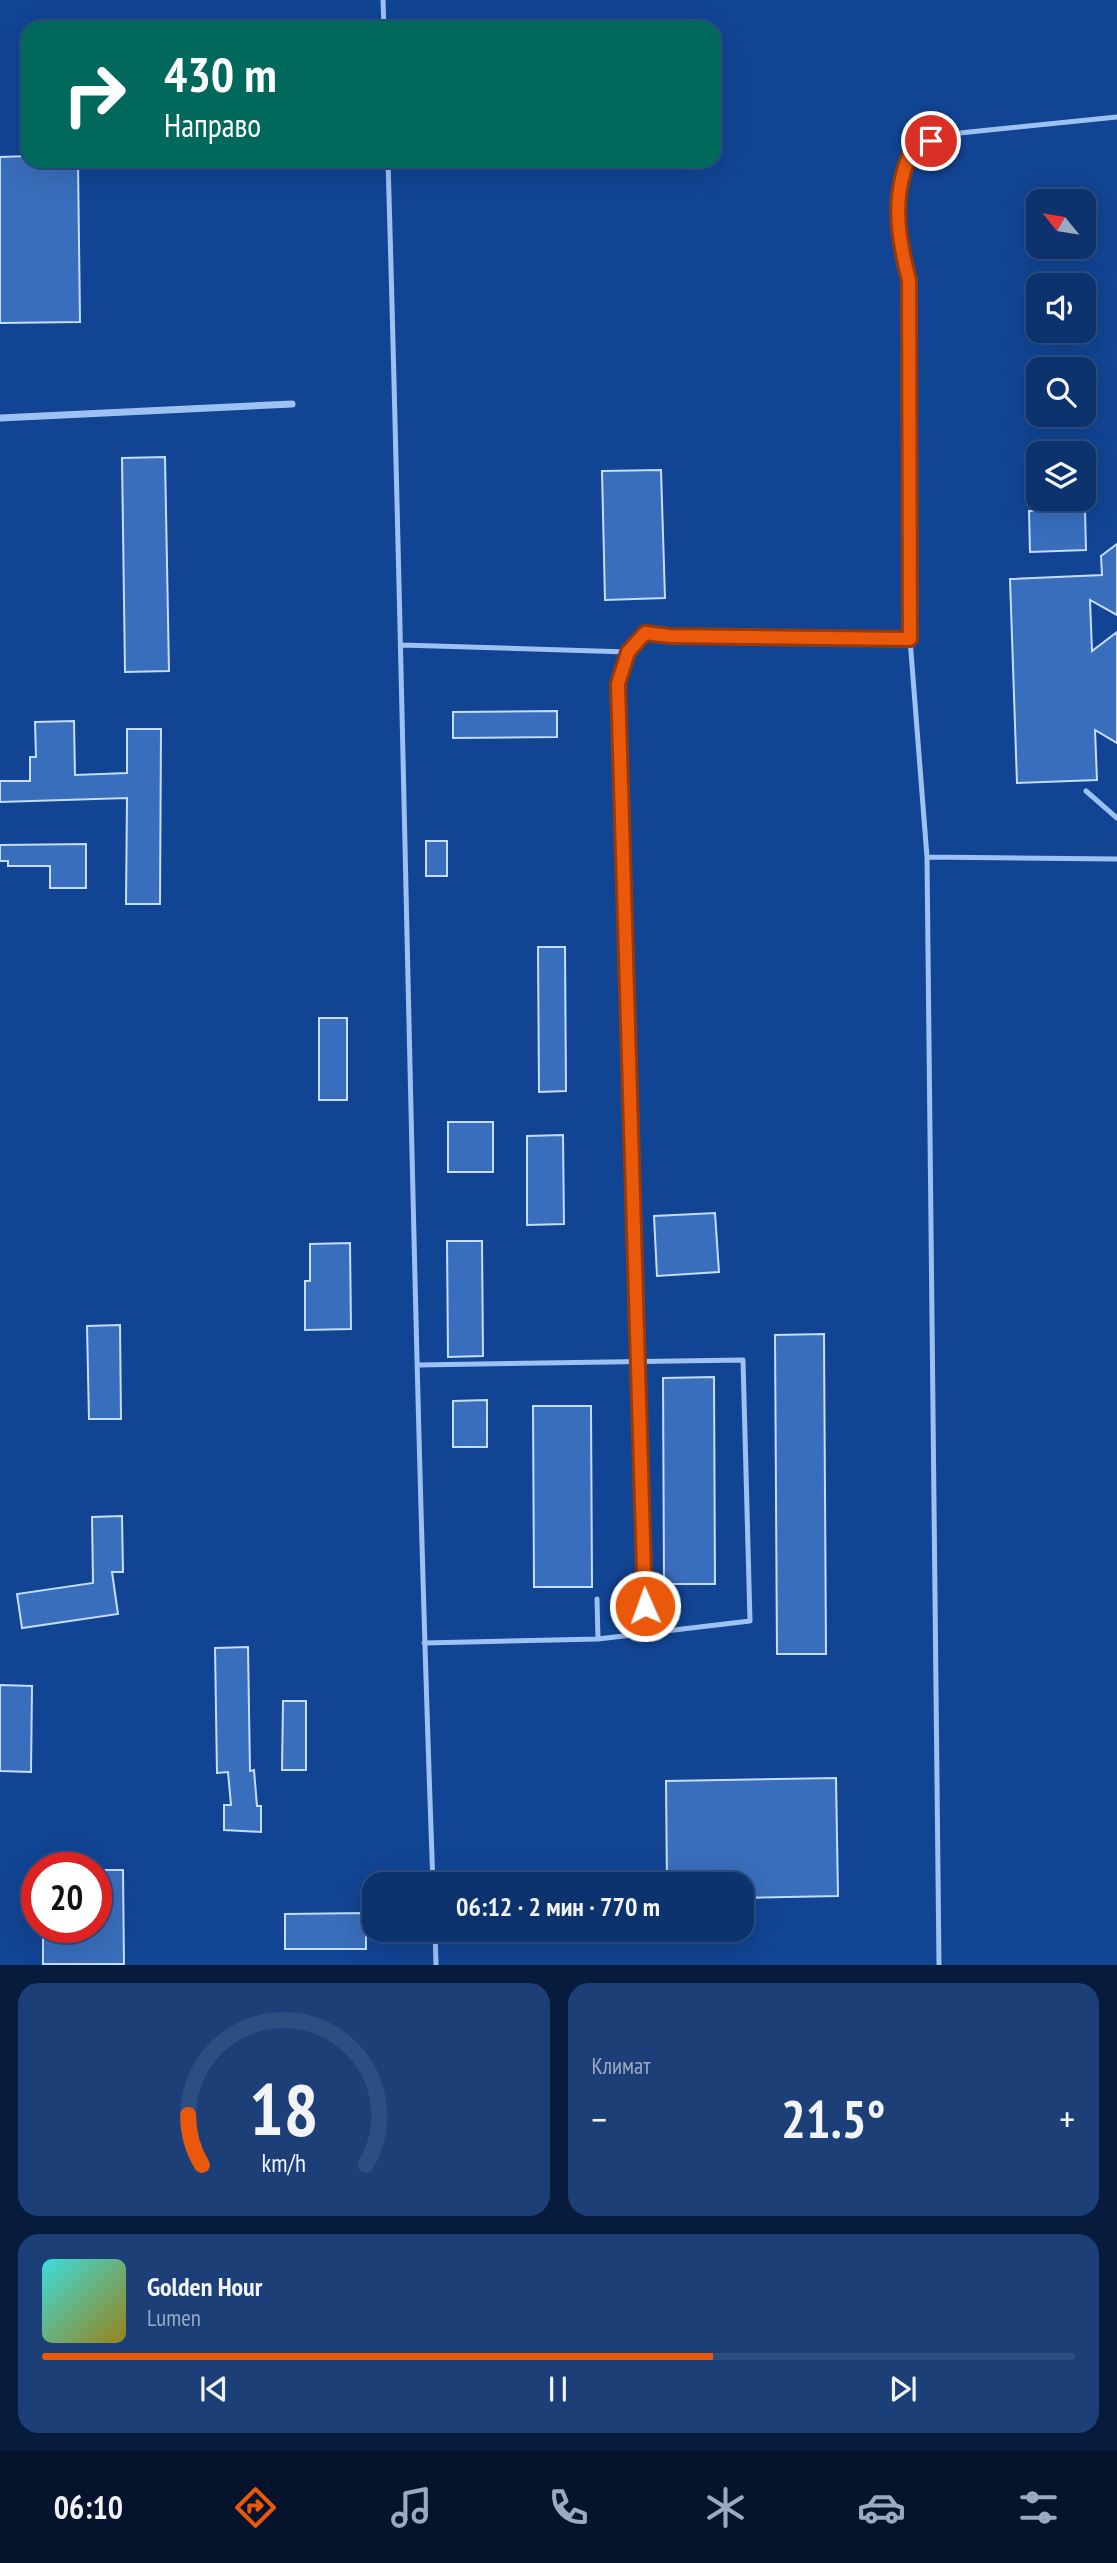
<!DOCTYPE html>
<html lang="ru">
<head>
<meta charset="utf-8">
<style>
	:root { --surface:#0d336e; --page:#1b3f76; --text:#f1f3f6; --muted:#9aaac2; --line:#2d4e81; --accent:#ea580c }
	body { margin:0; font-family:"PT Sans Narrow",sans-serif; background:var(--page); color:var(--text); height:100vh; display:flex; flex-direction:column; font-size:26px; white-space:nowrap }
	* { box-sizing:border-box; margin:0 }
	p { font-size:23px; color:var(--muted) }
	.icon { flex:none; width:38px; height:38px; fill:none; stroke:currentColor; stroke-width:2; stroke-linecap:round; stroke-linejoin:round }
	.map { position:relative; height:1965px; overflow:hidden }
	.sheet { display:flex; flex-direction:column; gap:18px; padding:18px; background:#071c3c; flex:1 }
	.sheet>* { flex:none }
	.guide { position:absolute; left:21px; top:21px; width:700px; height:147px; border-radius:21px; box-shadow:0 7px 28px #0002,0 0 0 2px var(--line); background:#00695c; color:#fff; overflow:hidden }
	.needle { width:46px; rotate:300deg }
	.controls { position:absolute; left:1026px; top:189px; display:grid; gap:14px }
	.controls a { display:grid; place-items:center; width:70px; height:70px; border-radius:14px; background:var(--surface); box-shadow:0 7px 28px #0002,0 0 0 2px var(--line); font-size:35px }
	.speed { position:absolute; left:21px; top:1852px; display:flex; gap:14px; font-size:35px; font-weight:700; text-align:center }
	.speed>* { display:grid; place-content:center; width:91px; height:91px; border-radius:50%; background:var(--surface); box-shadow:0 7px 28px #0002,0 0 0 2px var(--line); line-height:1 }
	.speed .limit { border:10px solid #d22; background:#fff; color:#111 }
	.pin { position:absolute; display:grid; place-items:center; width:60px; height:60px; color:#fff; margin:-30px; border:4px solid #fff; border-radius:50%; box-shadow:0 2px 7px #0007 }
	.me { position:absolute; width:77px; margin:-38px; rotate:358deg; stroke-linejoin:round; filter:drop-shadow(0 0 5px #0008) }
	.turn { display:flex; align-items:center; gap:24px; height:147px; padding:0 28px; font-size:32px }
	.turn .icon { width:91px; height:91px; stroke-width:2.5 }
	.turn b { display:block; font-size:49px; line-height:60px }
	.big { font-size:52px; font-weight:800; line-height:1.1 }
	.sheet .widget { flex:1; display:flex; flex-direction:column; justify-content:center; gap:10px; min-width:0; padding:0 24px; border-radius:21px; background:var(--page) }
	.sheet .dial { align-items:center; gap:0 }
	.dial svg { height:182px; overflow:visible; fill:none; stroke:var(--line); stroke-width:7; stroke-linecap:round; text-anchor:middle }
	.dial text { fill:var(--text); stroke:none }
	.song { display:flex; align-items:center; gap:21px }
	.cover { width:84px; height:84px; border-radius:10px; background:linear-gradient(135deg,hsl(180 70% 55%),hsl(50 70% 35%)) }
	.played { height:7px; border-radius:4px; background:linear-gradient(90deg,var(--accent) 65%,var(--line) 65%) }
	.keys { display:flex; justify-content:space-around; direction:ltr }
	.heat { display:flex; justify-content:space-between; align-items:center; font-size:38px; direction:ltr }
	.sheet .tiles { flex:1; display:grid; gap:18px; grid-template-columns:1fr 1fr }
	.widget:last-child { grid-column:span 2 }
	.trip { position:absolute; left:362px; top:1872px; width:392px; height:70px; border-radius:21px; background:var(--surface); box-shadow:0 7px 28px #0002,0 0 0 2px var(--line); font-weight:800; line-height:70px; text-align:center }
	.tab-bar { display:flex; height:112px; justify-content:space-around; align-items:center; background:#05142c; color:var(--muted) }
	.tab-bar .icon { width:49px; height:49px }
	.tab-bar .active { color:var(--accent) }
	.tab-bar b { font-size:32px; color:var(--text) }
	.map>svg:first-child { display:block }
	.building { fill:#396ebc; stroke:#c6dcfd; stroke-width:2 }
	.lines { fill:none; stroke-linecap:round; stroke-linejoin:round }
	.lane { stroke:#9ec1f3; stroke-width:5 }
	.street { stroke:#9ec1f3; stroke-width:7 }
	.route-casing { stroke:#983908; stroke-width:18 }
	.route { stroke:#ea580c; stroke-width:12 }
</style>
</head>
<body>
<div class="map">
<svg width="1117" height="1965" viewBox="0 0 1117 1965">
	<rect width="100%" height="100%" fill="#114493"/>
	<path class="building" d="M28,156V161H78L80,322L0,323V157Z
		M165,457L169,671L125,672L122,458Z
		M661,470L665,598L605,600L602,471Z
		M1085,509L1086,550L1030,552L1029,511Z
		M1117,544V615L1090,600L1092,651L1117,632V743L1095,730L1097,780L1017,783L1010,579L1102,575L1101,556Z
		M557,711V737L453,738V712Z
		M74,721L75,775L127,773V729H161L160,904H126L127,798L0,802V781H30V757H36L35,722Z
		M426,841H447V876H426Z
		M86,844V888H50V866H8V861H0V845Z
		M538,947H565L566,1091L539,1092Z
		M319,1018H347V1100H319Z
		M448,1122H493V1172H448Z
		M563,1135L564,1224L527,1225V1136Z
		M715,1213L719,1272L657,1276L654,1216Z
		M447,1241H482L483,1356L448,1357Z
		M350,1243L351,1329L305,1330V1281H310V1244Z
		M120,1325L121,1419H89L87,1326Z
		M824,1334L826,1654H777L775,1335Z
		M714,1377L715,1584H664L663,1378Z
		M487,1400V1447H453V1401Z
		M533,1406H591L592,1587H534Z
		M122,1516L123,1572H112L118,1614L22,1628L17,1594L93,1583L92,1517Z
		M248,1647L250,1771L254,1770L257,1806H261V1832L224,1830V1805H231L228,1772L217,1773L215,1648Z
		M0,1685L32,1686L31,1772L0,1771Z
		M283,1701H306V1770H282Z
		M836,1778L838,1896L742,1898V1885H667L666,1781Z
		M96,1870H123L124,1964H43V1927H96Z
		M366,1913V1949H285V1914Z"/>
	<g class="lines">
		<path class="lane" d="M383,0L384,28
			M388,161C405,736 412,1310 433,1885
			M402,645L628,652
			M1086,791L1117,818
			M927,857L1117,859
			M418,1365L743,1360L750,1621L598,1639
			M646,1634L619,684L628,652L645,633L670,636L910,639
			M424,1643L598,1639L597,1599
			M435,1930L436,1965
			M939,1965L927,857L910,639L909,280C897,234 891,192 913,148L950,134L1117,117"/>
		<path class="street" d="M0,418L292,404"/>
	</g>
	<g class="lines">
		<g class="route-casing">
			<path id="route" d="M645,1606L618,684L628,652L645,633L670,636L910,639L909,280C897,234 891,192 913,148L931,141"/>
		</g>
		<use href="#route" class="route"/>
	</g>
</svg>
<div class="controls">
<a><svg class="needle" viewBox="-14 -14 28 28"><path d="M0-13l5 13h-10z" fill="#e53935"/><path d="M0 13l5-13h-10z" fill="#9aaac2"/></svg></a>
<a><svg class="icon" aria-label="sound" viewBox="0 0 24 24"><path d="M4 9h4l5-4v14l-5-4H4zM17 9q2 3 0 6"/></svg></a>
<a><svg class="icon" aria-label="search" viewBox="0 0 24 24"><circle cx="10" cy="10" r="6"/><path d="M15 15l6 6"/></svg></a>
<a><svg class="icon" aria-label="layers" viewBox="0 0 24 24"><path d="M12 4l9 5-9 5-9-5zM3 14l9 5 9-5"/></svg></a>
</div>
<div class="speed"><div class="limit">20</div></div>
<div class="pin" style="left:931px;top:141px;background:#d93025"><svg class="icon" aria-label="arrive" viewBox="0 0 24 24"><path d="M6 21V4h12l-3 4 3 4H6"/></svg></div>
<svg class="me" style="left:645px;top:1606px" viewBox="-20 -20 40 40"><circle r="17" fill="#ea580c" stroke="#fff" stroke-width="3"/><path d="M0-11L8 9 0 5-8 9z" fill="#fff"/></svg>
<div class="trip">06:12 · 2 мин · 770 m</div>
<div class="guide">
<div class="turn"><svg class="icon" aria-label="right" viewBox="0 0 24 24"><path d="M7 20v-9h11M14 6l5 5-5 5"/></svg><div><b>430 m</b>Направо</div></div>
</div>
</div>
<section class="sheet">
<div class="tiles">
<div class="widget dial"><svg viewBox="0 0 100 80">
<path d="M14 69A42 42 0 1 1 86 69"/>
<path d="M14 69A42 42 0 0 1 8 47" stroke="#ea580c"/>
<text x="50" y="56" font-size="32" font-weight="700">18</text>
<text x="50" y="72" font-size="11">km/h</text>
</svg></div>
<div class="widget"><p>Климат</p>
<div class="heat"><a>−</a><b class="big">21.5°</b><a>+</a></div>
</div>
<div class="widget">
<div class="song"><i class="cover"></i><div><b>Golden Hour</b><p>Lumen</p></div></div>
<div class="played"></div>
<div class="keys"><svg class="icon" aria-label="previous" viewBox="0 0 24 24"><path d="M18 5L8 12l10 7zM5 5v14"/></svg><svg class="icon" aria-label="pause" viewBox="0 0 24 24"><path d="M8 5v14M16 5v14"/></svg><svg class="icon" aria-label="next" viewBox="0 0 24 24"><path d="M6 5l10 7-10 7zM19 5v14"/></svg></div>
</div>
</div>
</section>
<nav class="tab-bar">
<b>06:10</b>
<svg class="icon active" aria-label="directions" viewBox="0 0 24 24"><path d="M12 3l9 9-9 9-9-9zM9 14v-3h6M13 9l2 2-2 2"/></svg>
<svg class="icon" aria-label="music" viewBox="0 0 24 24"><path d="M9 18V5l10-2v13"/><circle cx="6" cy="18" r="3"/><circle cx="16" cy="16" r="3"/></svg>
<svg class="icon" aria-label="phone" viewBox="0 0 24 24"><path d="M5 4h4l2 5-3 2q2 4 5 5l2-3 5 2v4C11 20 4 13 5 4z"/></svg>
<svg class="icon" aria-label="climate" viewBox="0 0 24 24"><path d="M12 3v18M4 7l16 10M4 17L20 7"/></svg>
<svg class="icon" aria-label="car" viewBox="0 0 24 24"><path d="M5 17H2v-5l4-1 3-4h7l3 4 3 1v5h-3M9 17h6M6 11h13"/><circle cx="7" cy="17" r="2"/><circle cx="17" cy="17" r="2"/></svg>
<svg class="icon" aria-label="filters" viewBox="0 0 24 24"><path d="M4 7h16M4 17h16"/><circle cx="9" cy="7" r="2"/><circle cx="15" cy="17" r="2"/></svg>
</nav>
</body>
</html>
